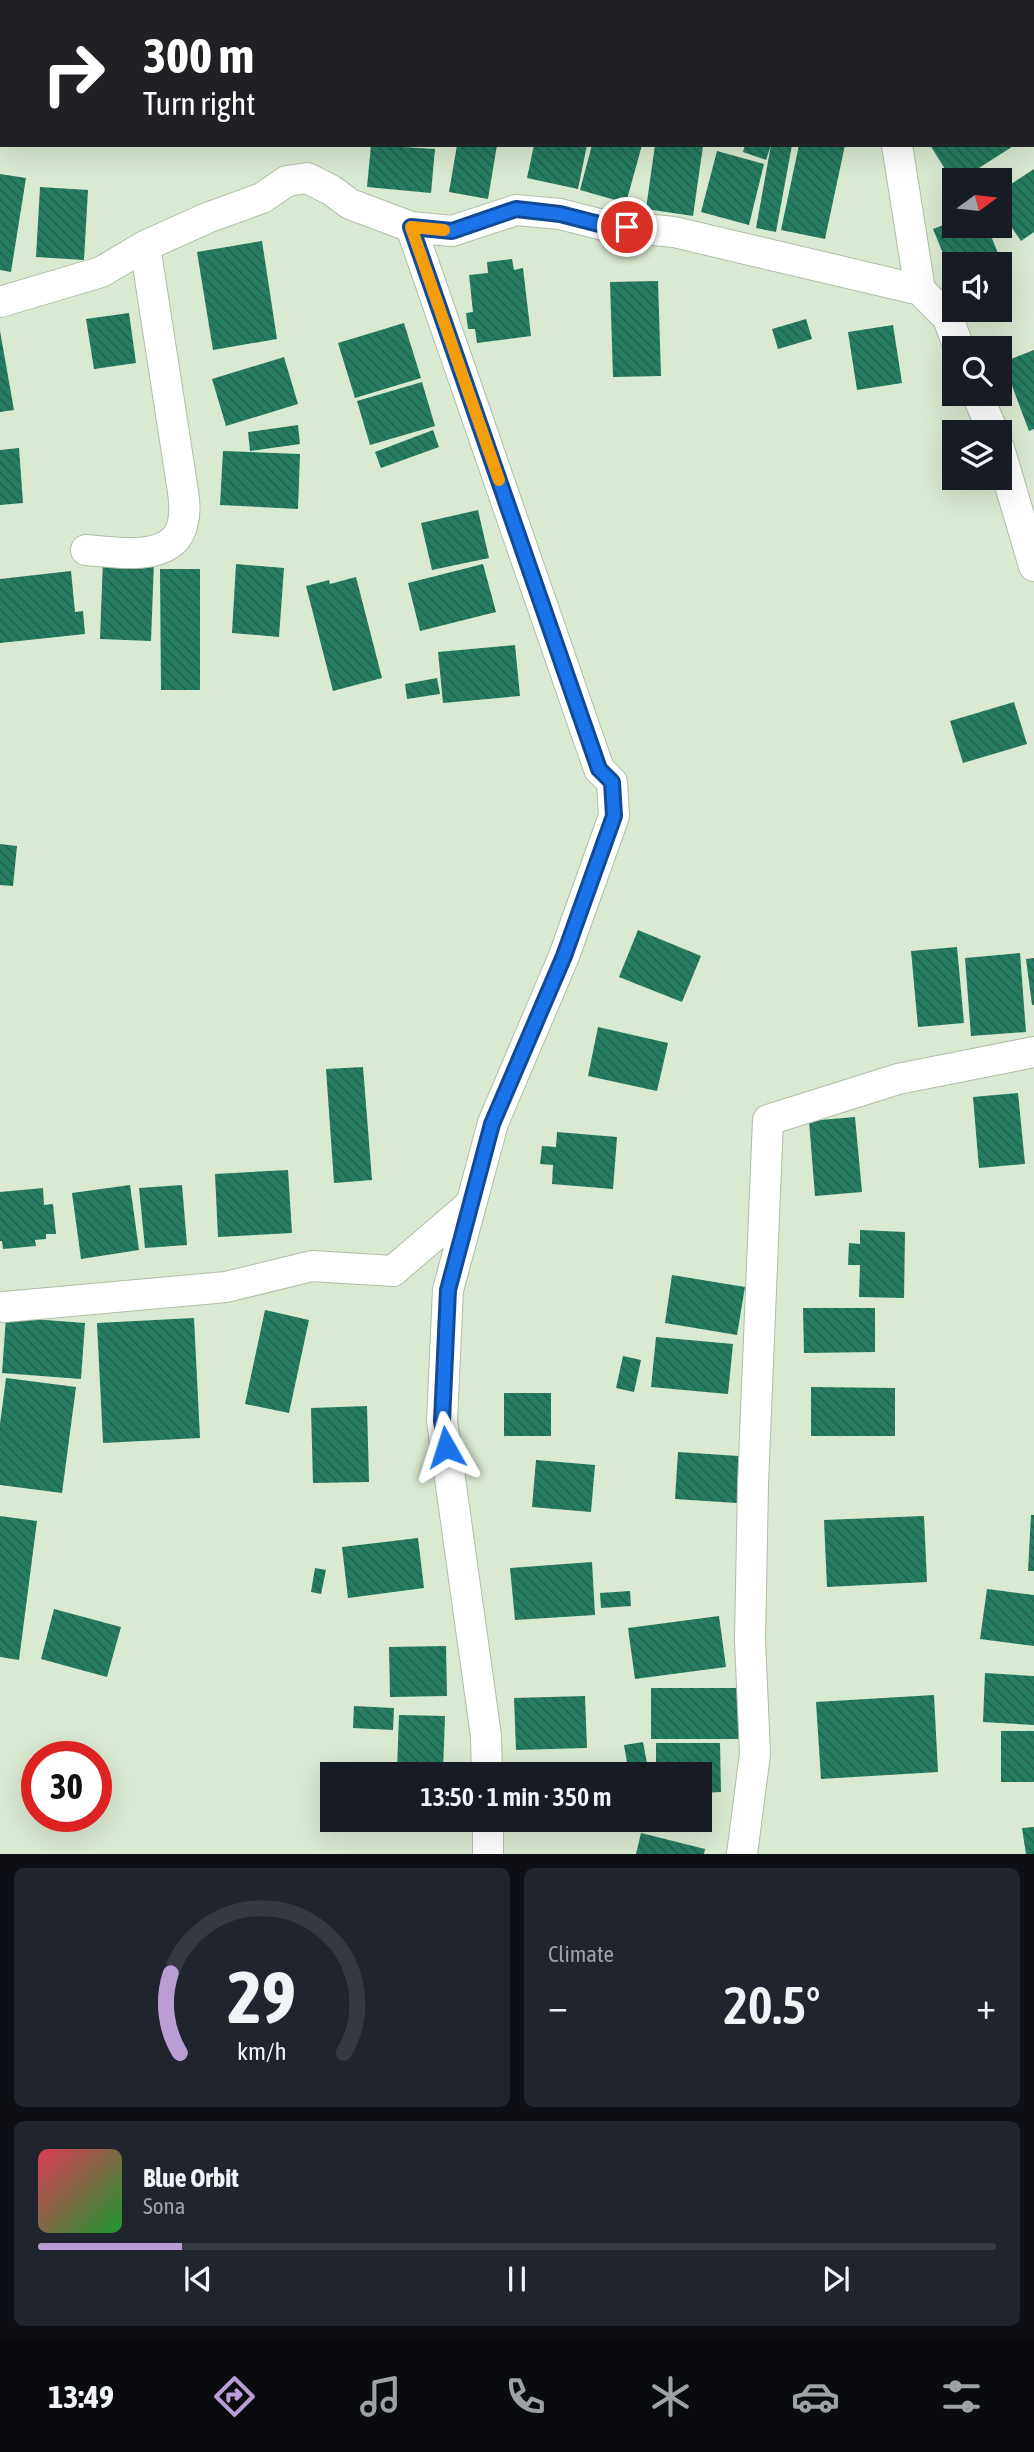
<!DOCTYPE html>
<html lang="en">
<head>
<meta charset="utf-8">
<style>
	:root { --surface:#171b24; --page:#20242c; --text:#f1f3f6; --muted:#9ea1a6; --line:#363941; --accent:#b89ed4 }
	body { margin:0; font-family:"Asap Condensed",sans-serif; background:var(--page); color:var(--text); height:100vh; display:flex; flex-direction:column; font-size:26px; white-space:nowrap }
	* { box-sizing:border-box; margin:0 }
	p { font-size:23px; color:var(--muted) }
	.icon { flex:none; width:38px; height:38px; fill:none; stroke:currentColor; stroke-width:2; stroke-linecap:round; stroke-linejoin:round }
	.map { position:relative; height:1854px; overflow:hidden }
	.details { display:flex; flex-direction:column; gap:14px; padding:14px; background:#0d0f14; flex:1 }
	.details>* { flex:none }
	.banner { position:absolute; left:0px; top:0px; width:1034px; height:147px; box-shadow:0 7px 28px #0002; background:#202124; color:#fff; overflow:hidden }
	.needle { width:46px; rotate:75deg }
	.buttons { position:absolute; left:942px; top:168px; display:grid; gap:14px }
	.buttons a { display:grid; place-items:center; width:70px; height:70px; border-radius:0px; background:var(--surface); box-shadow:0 7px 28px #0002; font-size:35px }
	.speed { position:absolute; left:21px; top:1741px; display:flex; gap:14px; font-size:35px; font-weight:700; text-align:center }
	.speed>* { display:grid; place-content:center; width:91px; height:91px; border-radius:50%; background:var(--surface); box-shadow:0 7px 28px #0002; line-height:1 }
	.speed .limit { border:10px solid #d22; background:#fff; color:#111 }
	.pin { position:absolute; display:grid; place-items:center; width:60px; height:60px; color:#fff; margin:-30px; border:4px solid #fff; border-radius:50%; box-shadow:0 2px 7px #0007 }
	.me { position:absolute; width:77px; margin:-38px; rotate:354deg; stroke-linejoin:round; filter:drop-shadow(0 0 5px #0008) }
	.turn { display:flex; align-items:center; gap:24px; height:147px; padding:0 28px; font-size:32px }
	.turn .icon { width:91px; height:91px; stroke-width:2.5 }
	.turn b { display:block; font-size:49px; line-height:60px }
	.big { font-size:52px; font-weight:600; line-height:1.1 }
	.details .tile { flex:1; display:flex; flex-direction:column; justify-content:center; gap:10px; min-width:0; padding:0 24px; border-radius:10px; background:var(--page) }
	.details .dial { align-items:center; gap:0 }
	.dial svg { height:182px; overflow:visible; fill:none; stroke:var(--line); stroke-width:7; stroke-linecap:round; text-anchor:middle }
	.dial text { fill:var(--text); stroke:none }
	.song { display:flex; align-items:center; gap:21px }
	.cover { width:84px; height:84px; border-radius:10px; background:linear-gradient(135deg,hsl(350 70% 55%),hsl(130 70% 35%)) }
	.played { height:7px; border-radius:4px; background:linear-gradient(90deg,var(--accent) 15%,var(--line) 15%) }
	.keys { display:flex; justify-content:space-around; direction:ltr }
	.heat { display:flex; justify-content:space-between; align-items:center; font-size:38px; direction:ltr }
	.details .tiles { flex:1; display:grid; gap:14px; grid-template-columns:1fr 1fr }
	.tile:last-child { grid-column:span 2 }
	.trip { position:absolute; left:320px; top:1762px; width:392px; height:70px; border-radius:0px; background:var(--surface); box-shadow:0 7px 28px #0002; font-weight:600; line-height:70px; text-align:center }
	.tabs { display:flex; height:112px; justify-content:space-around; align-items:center; background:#090b0e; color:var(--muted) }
	.tabs .icon { width:49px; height:49px }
	.tabs .active { color:var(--accent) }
	.tabs b { font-size:32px; color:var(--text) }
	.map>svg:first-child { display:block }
	.building { fill:url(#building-back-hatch) }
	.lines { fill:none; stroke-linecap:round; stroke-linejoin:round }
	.street-casing { stroke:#afbea7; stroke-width:32 }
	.street { stroke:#fff; stroke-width:30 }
	.route-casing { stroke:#114b97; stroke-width:18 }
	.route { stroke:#1a73e8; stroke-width:12 }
	.slow { stroke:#f59e0b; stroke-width:12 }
</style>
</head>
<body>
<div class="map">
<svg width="1034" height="1854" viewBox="0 0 1034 1854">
	<defs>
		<pattern id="building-back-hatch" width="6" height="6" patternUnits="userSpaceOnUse" patternTransform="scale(1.75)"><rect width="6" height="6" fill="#277d62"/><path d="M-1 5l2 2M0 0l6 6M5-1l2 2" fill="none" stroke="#20654f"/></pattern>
	</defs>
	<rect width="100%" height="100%" fill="#dae9d1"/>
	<path class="building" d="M371,145L435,149L431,193L367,187Z
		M457,145H497L488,199L449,192Z
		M534,145H587L578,189L527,178Z
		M592,145H642L626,203L580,190Z
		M655,145L703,146L693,216L646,209Z
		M745,145H771L766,160L743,152Z
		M771,145H792L776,232L756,228Z
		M799,145H845L825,239L781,230Z
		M930,145H1015L960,180H952Z
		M717,151L764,164L749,225L701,212Z
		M1034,169V232L1021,241L999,209V192Z
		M0,174L26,178L11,272L0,270Z
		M40,187L88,190L84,260L36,257Z
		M954,221V226H987L1008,278L999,282V264H954V280L933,229Z
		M262,241L277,339L213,350L197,252Z
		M512,259L514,270L523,268L531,336L477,343L475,329H468L466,313L473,312L469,275L488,273L487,262Z
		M658,281L661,376L613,377L610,282Z
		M129,313L136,363L94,369L86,319Z
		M806,319L812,339L778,349L772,329Z
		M404,323L421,378L355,398L338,343Z
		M893,325L902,383L857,390L848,332Z
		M0,331L14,410L0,412Z
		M1034,350V429L1029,431L1003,362Z
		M284,357L298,404L226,426L212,379Z
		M422,382L435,426L370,445L357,401Z
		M298,425L300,444L250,451L248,432Z
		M433,430L439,447L381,468L375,452Z
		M19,448L23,503L0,505V450Z
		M223,451L300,454L298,509L220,505Z
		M478,510L489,558L432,570L421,523Z
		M103,559L154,561L151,641L100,639Z
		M236,564L284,568L279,637L232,633Z
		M483,564L496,612L420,631L408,583Z
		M160,569H200V690H161Z
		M71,571L75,612L83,611L85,634L0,643V579Z
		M356,577L382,678L333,691L306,586L329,580L330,584Z
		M515,645L520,696L443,703L438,652Z
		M437,678L440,694L407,699L405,684Z
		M1014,702L1027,744L963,763L950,721Z
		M0,844L17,846L13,886L0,885Z
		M638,930L701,956L682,1002L619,977Z
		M957,947L964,1023L918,1027L911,951Z
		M1020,953L1026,1032L971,1036L965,958Z
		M1034,958V1005H1032L1026,959Z
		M598,1027L668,1043L657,1091L588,1076Z
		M363,1067L372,1180L334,1183L326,1069Z
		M1018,1093L1025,1164L979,1168L973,1097Z
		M855,1117L862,1192L815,1196L809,1121Z
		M557,1132L617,1137L613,1189L552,1184L553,1165L540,1164L542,1146L556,1147Z
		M288,1170L292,1233L218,1237L215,1174Z
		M130,1185L139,1250L81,1259L72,1193Z
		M182,1185L187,1245L145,1248L139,1188Z
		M43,1188L44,1205L53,1204L56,1234H46V1239L35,1240L36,1246L3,1249L2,1241H0V1192Z
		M860,1230L905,1232L904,1298L859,1297L860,1265H848L849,1243L860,1244Z
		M672,1275L745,1287L737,1335L665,1323Z
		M803,1308H875V1352L804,1353Z
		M265,1310L309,1320L289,1413L245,1404Z
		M6,1317L85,1323L81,1379L2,1373Z
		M194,1318L200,1438L103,1443L97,1323Z
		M656,1337L733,1344L728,1394L651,1387Z
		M623,1356L641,1360L634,1392L616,1388Z
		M6,1378L76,1387L62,1493L0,1485V1424Z
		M811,1387L895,1388V1436H811Z
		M504,1393H551V1436H504Z
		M367,1406L369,1482L313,1483L311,1408Z
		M678,1452L739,1456L737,1503L675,1499Z
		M536,1460L595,1465L591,1512L532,1507Z
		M1031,1515H1034V1571H1028Z
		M0,1516L37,1521L19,1660L0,1657Z
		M924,1516L927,1582L827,1587L824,1520Z
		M418,1538L424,1588L348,1598L342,1547Z
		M592,1562L595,1615L515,1620L510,1568Z
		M315,1568L326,1570L321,1594L311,1592Z
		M987,1589L1034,1595V1646L980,1639Z
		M630,1591L631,1606L601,1608L600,1593Z
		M54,1609L121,1627L107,1677L41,1659Z
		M719,1616L726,1667L635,1679L628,1628Z
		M446,1646L447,1696L390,1697L389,1647Z
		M985,1673L1034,1676V1725L983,1722Z
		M651,1688H743V1739H651Z
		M934,1695L938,1772L821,1779L816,1702Z
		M585,1696L587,1748L516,1750L514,1698Z
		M354,1706L394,1708L393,1730L353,1728Z
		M399,1715L445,1716L443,1771L397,1770Z
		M1001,1731H1034V1782H1001Z
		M643,1742L649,1774H629L624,1745Z
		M656,1743H720L721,1792L700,1793V1774H656Z
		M1034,1827V1854H1026L1022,1828Z
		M641,1833L705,1849L704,1854H636Z"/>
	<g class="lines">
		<g class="street-casing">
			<path id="street" d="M698,0L707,2
				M888,0V2
				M897,145L920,290L948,318L959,348
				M411,227L599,769L612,782L614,816L564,956L493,1123L448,1290L442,1421L486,1736L487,1774
				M0,302L101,272L145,246L207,218L262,198L287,181L307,178L331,190L350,204L411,227L452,231L516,210L560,214L603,225L674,232L920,290
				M977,394L993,432
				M999,448L1034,566
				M86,550C116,552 175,564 183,522C187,506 182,488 180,472L145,246
				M4,1307L226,1287L312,1266L393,1271L470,1205
				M488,1820V1854
				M742,1854L755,1754L750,1640L753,1484L768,1120L898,1079L1034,1052"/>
		</g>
		<use href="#street" class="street"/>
	</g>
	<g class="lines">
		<g class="route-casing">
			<path id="route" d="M446,1447L442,1421L448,1290L492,1124L564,956L614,816L612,782L599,769L411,227L452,231L516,209L560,214L603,225L627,227"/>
		</g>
		<use href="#route" class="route"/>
		<path class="slow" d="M444,230L411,227L499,480"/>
	</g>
</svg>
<div class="buttons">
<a><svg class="needle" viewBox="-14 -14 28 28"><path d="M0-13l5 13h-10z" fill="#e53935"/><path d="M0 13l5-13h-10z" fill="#9ea1a6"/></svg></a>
<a><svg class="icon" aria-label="sound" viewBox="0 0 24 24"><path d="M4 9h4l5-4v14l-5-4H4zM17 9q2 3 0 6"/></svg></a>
<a><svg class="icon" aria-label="search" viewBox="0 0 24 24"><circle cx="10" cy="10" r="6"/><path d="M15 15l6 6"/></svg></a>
<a><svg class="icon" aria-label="layers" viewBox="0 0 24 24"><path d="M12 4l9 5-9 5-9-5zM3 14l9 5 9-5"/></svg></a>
</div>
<div class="speed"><div class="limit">30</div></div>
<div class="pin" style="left:627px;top:227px;background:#d93025"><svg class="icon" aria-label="arrive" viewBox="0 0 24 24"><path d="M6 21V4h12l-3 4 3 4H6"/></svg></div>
<svg class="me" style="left:446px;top:1447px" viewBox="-20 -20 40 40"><path d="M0-17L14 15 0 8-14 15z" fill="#1a73e8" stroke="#fff" stroke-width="4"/></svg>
<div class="trip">13:50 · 1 min · 350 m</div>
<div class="banner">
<div class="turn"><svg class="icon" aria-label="right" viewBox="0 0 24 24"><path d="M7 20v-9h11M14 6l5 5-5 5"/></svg><div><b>300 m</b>Turn right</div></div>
</div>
</div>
<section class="details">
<div class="tiles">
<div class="tile dial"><svg viewBox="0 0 100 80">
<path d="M14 69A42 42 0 1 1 86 69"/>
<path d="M14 69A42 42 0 0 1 10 34" stroke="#b89ed4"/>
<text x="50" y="56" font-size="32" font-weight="700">29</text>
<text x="50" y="72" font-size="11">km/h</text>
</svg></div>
<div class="tile"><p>Climate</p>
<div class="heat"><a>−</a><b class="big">20.5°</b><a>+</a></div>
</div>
<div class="tile">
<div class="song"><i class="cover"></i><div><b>Blue Orbit</b><p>Sona</p></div></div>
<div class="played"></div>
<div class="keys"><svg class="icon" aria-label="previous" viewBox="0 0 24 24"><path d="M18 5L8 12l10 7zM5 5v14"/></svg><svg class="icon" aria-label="pause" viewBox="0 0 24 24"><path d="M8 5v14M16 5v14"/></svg><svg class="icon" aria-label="next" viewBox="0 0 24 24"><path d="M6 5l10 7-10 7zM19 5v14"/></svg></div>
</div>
</div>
</section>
<nav class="tabs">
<b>13:49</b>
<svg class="icon active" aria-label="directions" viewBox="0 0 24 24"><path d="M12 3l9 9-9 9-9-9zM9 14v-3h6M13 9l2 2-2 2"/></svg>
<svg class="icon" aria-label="music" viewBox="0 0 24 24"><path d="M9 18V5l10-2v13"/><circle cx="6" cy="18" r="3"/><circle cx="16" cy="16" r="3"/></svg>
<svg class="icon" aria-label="phone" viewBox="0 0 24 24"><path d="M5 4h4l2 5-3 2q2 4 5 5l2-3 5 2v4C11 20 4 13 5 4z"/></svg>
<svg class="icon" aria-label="climate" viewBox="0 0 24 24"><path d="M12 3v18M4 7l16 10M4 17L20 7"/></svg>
<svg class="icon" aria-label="car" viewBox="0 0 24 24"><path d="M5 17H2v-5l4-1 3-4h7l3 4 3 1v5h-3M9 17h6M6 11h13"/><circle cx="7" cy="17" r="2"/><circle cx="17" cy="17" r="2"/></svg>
<svg class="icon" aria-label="filters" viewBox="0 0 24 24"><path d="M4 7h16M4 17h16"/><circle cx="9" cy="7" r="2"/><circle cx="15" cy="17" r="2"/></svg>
</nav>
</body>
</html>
